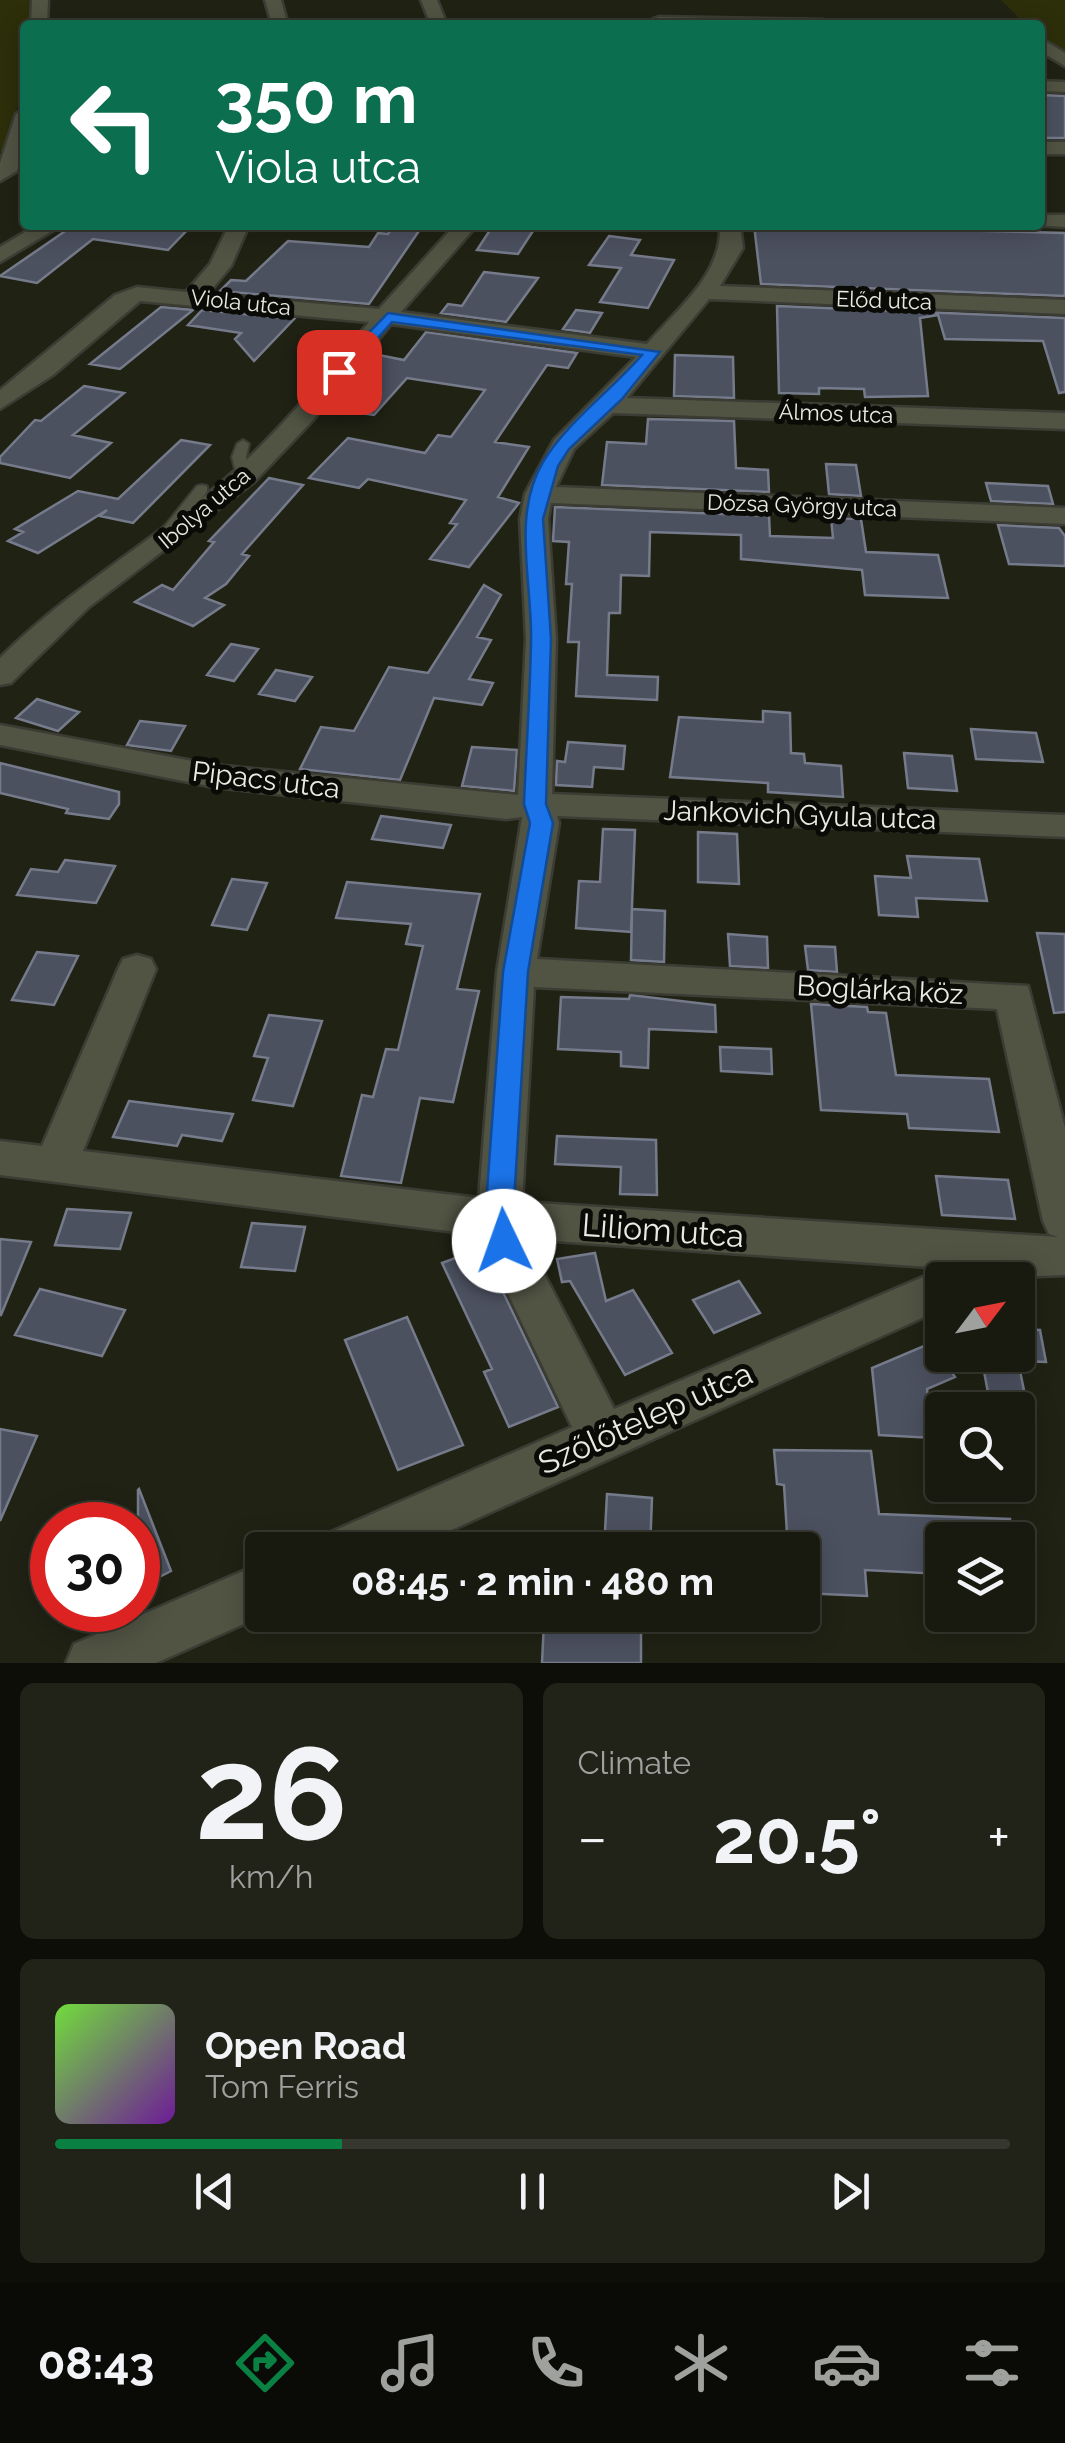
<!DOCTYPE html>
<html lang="en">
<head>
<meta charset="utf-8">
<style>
	:root { --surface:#181a0f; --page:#212318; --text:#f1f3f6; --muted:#9fa19e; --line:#36382f; --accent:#0b8043 }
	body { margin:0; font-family:Raleway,sans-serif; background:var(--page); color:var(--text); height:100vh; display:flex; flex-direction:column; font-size:38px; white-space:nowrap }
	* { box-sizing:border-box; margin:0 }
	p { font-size:32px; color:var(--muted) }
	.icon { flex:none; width:55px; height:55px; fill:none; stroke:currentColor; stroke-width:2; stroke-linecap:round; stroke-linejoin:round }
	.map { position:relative; height:1663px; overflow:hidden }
	.panel { display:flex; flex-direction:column; gap:20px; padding:20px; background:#0d0e08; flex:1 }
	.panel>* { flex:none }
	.banner { position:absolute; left:20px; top:20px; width:1025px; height:210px; border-radius:10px; box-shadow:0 5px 25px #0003,0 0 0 2px var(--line); background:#0b6e4f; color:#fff; overflow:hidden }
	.needle { width:65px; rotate:58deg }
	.controls { position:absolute; left:925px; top:1262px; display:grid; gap:20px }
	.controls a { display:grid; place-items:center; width:110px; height:110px; border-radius:10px; background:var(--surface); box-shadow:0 5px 25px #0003,0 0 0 2px var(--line); font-size:50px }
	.speed { position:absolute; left:30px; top:1502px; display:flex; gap:20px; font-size:50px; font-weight:700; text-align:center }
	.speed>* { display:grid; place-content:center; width:130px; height:130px; border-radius:50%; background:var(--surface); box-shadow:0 5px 25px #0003,0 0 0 2px var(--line); line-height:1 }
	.speed .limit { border:15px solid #d22; background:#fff; color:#111 }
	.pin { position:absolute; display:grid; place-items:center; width:85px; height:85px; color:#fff; margin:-42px; border-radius:20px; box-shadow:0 5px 15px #0006 }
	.me { position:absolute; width:110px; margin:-55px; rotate:357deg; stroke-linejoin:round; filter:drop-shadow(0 0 8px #0008) }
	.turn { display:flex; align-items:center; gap:35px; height:210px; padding:0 30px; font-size:45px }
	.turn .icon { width:130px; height:130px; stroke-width:2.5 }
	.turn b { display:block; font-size:70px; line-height:85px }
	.big { font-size:75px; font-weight:700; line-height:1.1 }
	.panel .card { flex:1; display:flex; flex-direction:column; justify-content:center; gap:15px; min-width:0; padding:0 35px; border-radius:15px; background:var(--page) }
	.panel .dial { align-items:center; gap:0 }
	.dial b { font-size:130px; line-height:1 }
	.song { display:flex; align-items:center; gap:30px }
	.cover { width:120px; height:120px; border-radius:15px; background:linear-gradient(135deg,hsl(100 70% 55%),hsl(280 70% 35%)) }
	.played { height:10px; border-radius:5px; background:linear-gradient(90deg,var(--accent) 30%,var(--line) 30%) }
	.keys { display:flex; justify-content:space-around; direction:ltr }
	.heat { display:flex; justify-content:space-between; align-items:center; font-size:55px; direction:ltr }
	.panel .tiles { flex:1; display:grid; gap:20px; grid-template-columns:1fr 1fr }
	.card:last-child { grid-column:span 2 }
	.trip { position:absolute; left:245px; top:1532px; width:575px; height:100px; border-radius:10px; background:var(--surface); box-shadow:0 5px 25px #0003,0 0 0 2px var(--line); font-weight:700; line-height:100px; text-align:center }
	.dock { display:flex; height:160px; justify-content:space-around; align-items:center; background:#0a0a06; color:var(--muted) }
	.dock .icon { width:70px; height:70px }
	.dock .active { color:var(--accent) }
	.dock b { font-size:45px; color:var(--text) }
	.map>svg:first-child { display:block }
	.green { fill:#2c2f09 }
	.building { fill:#4c5160; stroke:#767b8b; stroke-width:2.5 }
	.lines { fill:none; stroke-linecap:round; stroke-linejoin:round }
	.lane-casing { stroke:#3b3c33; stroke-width:4 }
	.street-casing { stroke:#3b3c33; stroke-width:5 }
	.lane { fill:#515343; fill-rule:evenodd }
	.street { fill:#515343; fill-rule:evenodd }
	.route { fill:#1a73e8; stroke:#114b97; stroke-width:2.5 }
	.labels { text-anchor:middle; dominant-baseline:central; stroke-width:10; stroke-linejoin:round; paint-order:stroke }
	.far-street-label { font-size:22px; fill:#e9eae1; stroke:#0a0b06 }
	.street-label { font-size:28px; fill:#e9eae1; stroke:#0a0b06 }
	.near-street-label { font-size:32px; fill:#e9eae1; stroke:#0a0b06 }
</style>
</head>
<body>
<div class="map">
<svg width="1065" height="1663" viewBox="0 0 1065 1663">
	<rect width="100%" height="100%" fill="#202214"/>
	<path class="green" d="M0,0H29L33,22L25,25C25,70 20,107 6,150L0,152Z
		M1001,0H1065V55L1040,36V25H1026Z"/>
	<path class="building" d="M1040,95L1065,96V138H1040Z
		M74,225H192L168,250L93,239L37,283L0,276Z
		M394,225H423L369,304L220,291L231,280L246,281L288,241L369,247L378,233L388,234Z
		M754,225L1065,233V296L761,284Z
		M492,227L533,231L518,254L477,250Z
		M609,236L640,240L631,255L674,260L648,308L600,302L621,268L589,265Z
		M484,272L538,278L506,322L441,313L448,304L462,306Z
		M777,306L1065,318V392L1059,393L1043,341L945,339L938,315L920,318L928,396L865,397L864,389L819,388V394L779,393Z
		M161,307L193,310L120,369L90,364Z
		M202,310L294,319L254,361L235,339L241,333L188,325Z
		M576,310L602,313L590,333L563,329Z
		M426,332L577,353L568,368L547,365L495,442L529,447L498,497L519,503L469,567L430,559L457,524L450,523L466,500L368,479L359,488L309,478L348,438L425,453L438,435L451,437L485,390L407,378L374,415L341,410L362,388L350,386L379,355L404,360Z
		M675,355L733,357L734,398L674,396Z
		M84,386L124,393L73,435L111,443L70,478L0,463V457L35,420L41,421Z
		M648,419L734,421L736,468L768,470L769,492L602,485L607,442L646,444Z
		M181,440L210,445L133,523L100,516L107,510L38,553L8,541L23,532L15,529L78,491L118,499Z
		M826,464L856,465L861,496L829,494Z
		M269,478L303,485L242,554L249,556L226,584L205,598L224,605L193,626L135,602L162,585L173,590L214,542L209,541Z
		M986,483L1048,486L1053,504L991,501Z
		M555,507L769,516L770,536L833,538L831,518L861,519L866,552L938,555L948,598L865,595L862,570L741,559V535L650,532L649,576L621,575L620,613H609L607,675L658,677L657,700L576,696L579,642H568L572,584H566L569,542L553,541Z
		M998,525L1059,528L1065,536V566L1009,564Z
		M484,585L501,595L477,637L491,640L469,679L493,683L482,705L434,698L400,780L300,769L321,727L354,731L389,667L428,673Z
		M231,644L258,649L234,681L207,675Z
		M276,670L312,677L295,701L259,694Z
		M37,699L79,712L58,731L16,718Z
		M763,711L790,713L791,753L804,754L805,763L841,766L843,797L768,792V783L670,777L679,717L763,722Z
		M140,721L185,726L171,751L127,745Z
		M971,729L1036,733L1043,762L976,759Z
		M568,742L625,746L623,769L594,767L592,787L556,785L557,761L565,762Z
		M472,747L517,750L514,791L462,786Z
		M904,753L952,756L957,791L908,788Z
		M0,763L119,792V804L109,819L66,813L68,809L0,793Z
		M381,816L451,825L443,848L372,839Z
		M603,829L635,830L631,932L576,928L579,881L600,882Z
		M698,832L737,834L739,884L698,882Z
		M907,856L979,859L987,901L916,898L918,917L879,915L875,876L911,878Z
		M65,860L115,866L96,903L17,895L31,869L58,872Z
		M232,879L267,883L247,930L212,925Z
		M347,882L480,894L457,989L479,991L453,1102L420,1098L401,1183L341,1176L362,1095L373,1097L386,1049L398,1050L423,946L406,944L411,924L336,918Z
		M632,909L665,911L664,962L631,960Z
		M1037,933L1065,934V1012L1054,1013Z
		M728,934L767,937L768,968L730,966Z
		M805,946L835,947L837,972L808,970Z
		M37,952L78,956L54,1005L12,1000Z
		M630,995L715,1005L716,1032L649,1029L648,1068L621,1066V1052L558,1049L561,997L629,999Z
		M811,1004L867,1007L868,1012L886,1013L896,1075L989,1079L999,1132L909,1128L907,1114L821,1110Z
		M269,1015L322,1021L293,1106L253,1100L268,1058L254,1056Z
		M720,1047L771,1049L772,1074L721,1071Z
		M129,1101L192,1109L233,1114L222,1141L182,1135L177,1146L113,1137Z
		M557,1136L656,1140L657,1195L620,1194L621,1167L555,1164Z
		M936,1176L1008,1180L1015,1219L942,1215Z
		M67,1209L131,1213L120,1249L55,1245Z
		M252,1223L305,1227L295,1271L241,1267Z
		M0,1239L31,1242L1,1315H0Z
		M482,1248L558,1407L509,1427L484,1372L492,1369L442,1263Z
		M595,1253L606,1301L633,1290L672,1353L625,1375L570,1281L562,1282L557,1259Z
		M739,1281L760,1313L714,1333L693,1300Z
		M40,1289L125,1310L102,1356L15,1335Z
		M407,1317L463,1445L398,1470L345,1340Z
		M1018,1329L1040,1330L1046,1362L1018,1361L1028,1410L991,1409L981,1355L1018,1358Z
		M931,1343L955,1377L927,1389L933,1438L879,1435L872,1368Z
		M0,1429L37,1436L0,1521Z
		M774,1450L871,1451L879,1514L1010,1519L1009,1540H942V1574L865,1570L867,1596L802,1593V1550H788L784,1485L777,1484Z
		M139,1489L171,1571L138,1588V1490Z
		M607,1494L652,1498L650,1550H604Z
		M544,1621L641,1627V1663H542Z"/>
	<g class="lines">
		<g class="lane-casing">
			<path id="lane" d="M243,440L249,444L246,457L251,477L244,481L237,477L232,457L237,444Z
				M202,485L207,486V492L170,538H160V532L197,486Z"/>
		</g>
		<g class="street-casing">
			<path id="street" d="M32,0H48L47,25H31Z
				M265,0H281L288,25H272Z
				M421,0H437L447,25H431Z
				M659,17L823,20L831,25H653V19Z
				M1040,38L1065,53V66L1040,51Z
				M1040,81L1065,82V92L1040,91Z
				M25,109V144L17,171L0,181V163L16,114Z
				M1040,142H1065V154H1040Z
				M1040,215H1065V227L1033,225H1040Z
				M37,225L57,228L0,262V247Z
				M229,225H249L231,266L208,294L379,309L455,225H477L401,312L647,344C677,309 723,274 720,225H740L743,248L720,286L1065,300V314L709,299L627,398L1065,413V429L613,413L574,449L556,487L1065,508V524L551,503L548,519L556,639L552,794L1065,815V837L557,816L559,823L537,959L1028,986L1065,1128V1275L942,1280V1309L407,1550H323L331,1532L572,1427L480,1235L0,1175V1141L42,1146L118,969L123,959L137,955L151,959L156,969L83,1151L479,1198L497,972L522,817L506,819L214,787L0,745V725L214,765L518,795L526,639L520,519L525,494L554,440L636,357L391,324L313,420L255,481L89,607L11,683L0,685V658C68,590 150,543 223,481C278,434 323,378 369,322L140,301L53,375L0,409V390L115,295L137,287L186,292L210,264ZM534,987L997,1009L1043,1221L1049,1234L1058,1237L522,1202ZM526,1239L944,1268L614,1409Z
				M262,1563L264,1615L156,1663H66L74,1644Z"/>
		</g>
		<use href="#lane" class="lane"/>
		<use href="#street" class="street"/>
	</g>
	<path class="route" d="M388,313L660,352L622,399L569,449L558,466L543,519L551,639L546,804L553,823L528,972L513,1219L518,1241L514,1250L504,1253L493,1250L485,1219L503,972L530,823L524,804C526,751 530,697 531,643C533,585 511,516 543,462C567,422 611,391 642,355L392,322L344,376H333V369Z"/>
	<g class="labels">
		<g class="far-street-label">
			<text transform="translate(884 300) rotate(2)">Előd utca</text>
			<text transform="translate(241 302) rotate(6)">Viola utca</text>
			<text transform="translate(836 413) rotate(2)">Álmos utca</text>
			<text transform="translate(802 505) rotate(2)">Dózsa György utca</text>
			<text transform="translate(204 508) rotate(-40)">Ibolya utca</text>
		</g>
		<g class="street-label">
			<text transform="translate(266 780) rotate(7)">Pipacs utca</text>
			<text transform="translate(800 815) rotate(2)">Jankovich Gyula utca</text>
			<text transform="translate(880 990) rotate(3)">Boglárka köz</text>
		</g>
		<g class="near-street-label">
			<text transform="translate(663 1230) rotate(4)">Liliom utca</text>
			<text transform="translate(645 1418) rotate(-24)">Szőlőtelep utca</text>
		</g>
	</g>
</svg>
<div class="controls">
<a><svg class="needle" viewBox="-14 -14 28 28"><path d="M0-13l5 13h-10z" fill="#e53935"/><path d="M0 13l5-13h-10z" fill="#9fa19e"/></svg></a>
<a><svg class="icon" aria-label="search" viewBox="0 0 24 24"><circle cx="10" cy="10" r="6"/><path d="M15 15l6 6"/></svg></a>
<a><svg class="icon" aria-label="layers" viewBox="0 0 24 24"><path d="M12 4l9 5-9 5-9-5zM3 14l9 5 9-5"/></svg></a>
</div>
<div class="speed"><div class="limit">30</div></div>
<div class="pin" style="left:339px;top:372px;background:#d93025"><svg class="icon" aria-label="arrive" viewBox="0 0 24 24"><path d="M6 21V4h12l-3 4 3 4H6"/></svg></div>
<svg class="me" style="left:504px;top:1241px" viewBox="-20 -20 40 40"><circle r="19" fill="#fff"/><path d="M0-13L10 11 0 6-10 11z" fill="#1a73e8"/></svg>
<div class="trip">08:45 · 2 min · 480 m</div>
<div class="banner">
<div class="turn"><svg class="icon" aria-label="left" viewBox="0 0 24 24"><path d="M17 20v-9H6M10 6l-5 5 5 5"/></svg><div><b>350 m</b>Viola utca</div></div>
</div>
</div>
<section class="panel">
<div class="tiles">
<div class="card dial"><b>26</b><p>km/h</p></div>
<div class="card"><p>Climate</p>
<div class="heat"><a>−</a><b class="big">20.5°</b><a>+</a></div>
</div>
<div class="card">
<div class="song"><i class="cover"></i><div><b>Open Road</b><p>Tom Ferris</p></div></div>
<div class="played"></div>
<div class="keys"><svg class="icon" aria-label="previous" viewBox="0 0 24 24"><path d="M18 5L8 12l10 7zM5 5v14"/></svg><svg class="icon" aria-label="pause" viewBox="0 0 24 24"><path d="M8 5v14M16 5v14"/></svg><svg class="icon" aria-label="next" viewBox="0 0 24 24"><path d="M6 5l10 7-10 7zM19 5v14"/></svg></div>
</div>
</div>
</section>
<nav class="dock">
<b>08:43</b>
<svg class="icon active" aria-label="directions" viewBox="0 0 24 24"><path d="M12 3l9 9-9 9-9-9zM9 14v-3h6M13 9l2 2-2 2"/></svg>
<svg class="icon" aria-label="music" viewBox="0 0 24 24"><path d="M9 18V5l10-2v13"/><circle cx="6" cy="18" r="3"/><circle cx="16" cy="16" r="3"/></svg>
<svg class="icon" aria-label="phone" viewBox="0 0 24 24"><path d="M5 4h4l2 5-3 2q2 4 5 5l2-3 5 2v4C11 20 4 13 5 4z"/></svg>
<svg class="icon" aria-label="climate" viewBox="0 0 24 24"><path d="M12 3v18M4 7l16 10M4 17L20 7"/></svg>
<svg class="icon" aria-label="car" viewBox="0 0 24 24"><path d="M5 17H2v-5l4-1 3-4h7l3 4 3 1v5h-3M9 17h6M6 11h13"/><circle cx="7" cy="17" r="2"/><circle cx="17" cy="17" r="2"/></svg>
<svg class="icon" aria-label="filters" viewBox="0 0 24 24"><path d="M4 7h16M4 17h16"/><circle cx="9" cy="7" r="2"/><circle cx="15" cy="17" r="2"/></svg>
</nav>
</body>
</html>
